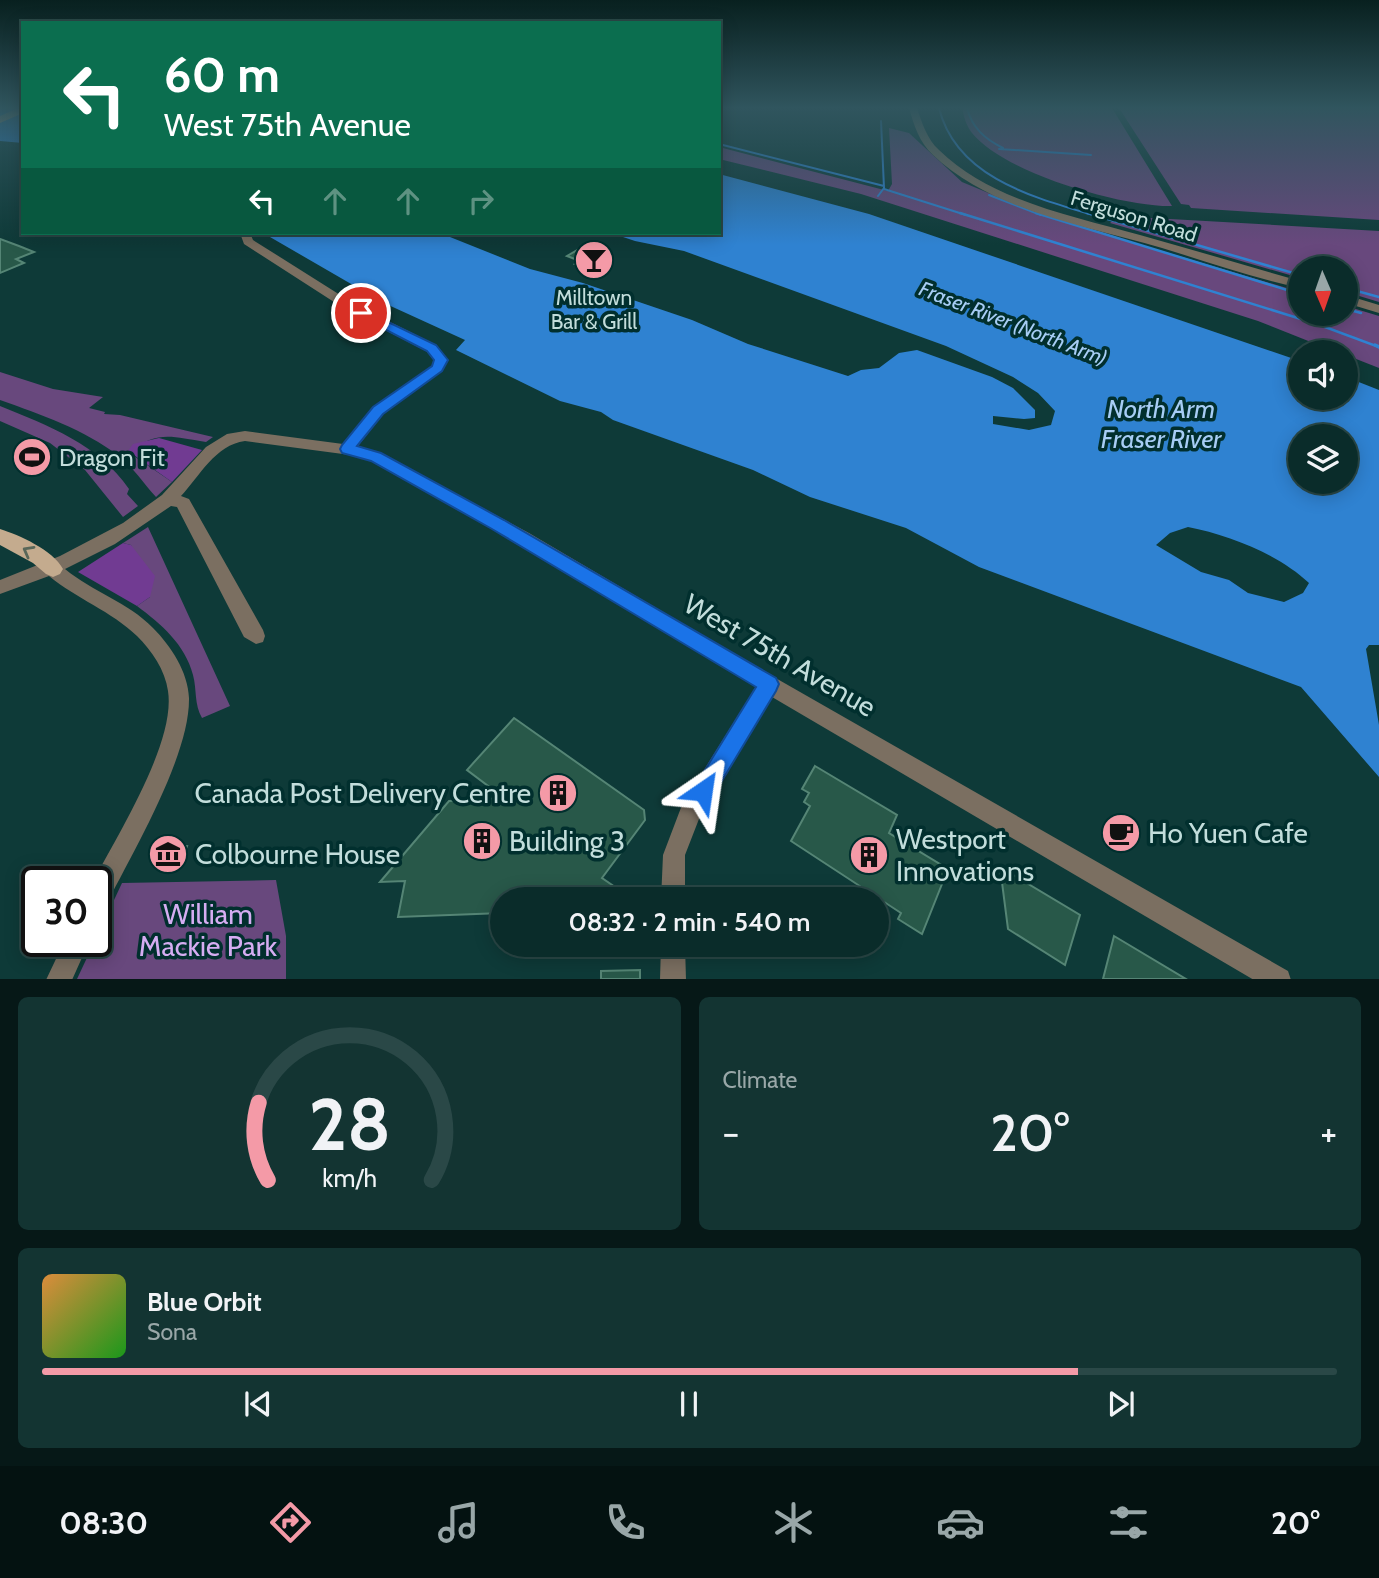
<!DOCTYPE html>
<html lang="en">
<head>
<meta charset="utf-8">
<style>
	:root { --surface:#0a2c2a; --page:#133432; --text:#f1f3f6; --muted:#99a7a8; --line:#2a4847; --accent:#f49aa7 }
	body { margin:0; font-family:Cabin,sans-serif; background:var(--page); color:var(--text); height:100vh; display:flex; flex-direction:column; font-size:26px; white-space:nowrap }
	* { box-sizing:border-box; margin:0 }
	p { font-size:23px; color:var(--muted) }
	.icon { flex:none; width:38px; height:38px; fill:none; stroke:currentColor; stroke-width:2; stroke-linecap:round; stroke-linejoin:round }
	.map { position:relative; height:979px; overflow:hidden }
	.drawer { display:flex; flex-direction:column; gap:18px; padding:18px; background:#061817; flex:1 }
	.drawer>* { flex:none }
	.hud { position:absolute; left:21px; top:21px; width:700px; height:214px; border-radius:0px; box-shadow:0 4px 18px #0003,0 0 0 2px var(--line); background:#0b6e4f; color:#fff; overflow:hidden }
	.needle { width:46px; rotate:178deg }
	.tools { position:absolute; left:1288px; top:256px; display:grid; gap:14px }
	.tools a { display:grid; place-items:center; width:70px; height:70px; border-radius:50%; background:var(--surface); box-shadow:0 4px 18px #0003,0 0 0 2px var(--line); font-size:35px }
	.speed { position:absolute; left:21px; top:866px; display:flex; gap:14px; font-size:35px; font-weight:700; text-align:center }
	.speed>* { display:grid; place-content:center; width:91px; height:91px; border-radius:50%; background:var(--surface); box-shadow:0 4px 18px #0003,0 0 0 2px var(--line); line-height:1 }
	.speed .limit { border:4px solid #111; border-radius:10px; background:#fff; color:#111 }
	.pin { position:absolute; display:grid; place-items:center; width:60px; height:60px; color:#fff; margin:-30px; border:4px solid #fff; border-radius:50%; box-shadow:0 2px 7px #0007 }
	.me { position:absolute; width:77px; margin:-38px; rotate:32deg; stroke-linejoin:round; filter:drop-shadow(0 0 5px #0008) }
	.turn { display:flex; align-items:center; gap:24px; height:147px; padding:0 28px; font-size:32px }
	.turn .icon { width:91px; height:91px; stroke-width:2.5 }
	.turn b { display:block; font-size:49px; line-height:60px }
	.lanes { display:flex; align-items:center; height:66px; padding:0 28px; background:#0003; justify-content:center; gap:35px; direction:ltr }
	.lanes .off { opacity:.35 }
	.big { font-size:52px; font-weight:600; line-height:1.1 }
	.drawer .tile { flex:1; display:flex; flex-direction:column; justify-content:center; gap:10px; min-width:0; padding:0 24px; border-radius:10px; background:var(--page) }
	.drawer .dial { align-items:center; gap:0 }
	.dial svg { height:182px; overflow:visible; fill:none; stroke:var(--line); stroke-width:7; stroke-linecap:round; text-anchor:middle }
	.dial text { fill:var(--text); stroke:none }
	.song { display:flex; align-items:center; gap:21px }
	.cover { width:84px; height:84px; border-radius:10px; background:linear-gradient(135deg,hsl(30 70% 55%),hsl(120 70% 35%)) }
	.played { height:7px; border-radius:4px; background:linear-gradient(90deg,var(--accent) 80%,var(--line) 80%) }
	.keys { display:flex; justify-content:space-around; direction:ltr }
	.heat { display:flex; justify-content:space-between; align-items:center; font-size:38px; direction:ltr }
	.drawer .tiles { flex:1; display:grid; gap:18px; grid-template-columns:1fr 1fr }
	.tile:last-child { grid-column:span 2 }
	.trip { position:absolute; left:490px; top:887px; width:399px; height:70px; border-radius:35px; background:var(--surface); box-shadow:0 4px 18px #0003,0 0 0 2px var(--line); font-weight:600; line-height:70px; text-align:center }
	.dock { display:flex; height:112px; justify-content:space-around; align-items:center; background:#041211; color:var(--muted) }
	.dock .icon { width:49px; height:49px }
	.dock .active { color:var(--accent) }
	.dock b { font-size:32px; color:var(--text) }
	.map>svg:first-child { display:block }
	.green { fill:#68487d }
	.forest { fill:#713b92 }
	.water { fill:#2f82d1; fill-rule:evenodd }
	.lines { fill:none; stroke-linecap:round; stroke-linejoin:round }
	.stream-far2 { stroke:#2f82d1; stroke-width:2 }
	.stream-far1 { stroke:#2f82d1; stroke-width:2.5 }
	.stream { stroke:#2f82d1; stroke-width:3.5 }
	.building { fill:#285849; stroke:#558575; stroke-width:2 }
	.minor { fill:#7b6f61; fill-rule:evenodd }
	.major { fill:#c4ab8e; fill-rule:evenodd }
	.oneway { stroke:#596759 }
	.route { fill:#1a73e8; stroke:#114b97; stroke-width:2 }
	.labels { text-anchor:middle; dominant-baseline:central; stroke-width:7; stroke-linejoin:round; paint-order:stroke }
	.far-street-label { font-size:21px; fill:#c2dddb; stroke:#012f2e }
	.far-poi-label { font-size:21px; fill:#c2dddb; stroke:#012f2e }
	.far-water-label { font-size:21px; font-style:italic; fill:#a7cdf5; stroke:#012f2e }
	.poi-label { font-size:24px; fill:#c2dddb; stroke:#012f2e; text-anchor:start }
	.water-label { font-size:26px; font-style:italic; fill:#a7cdf5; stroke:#012f2e }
	.near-street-label { font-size:28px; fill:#c2dddb; stroke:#012f2e }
	.near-poi-label { font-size:28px; fill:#c2dddb; stroke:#012f2e; text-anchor:start }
	.near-park-label { font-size:28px; fill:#d5adf2; stroke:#012f2e }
</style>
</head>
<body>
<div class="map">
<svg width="1379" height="980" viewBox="0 0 1379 980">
	<rect width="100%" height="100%" fill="#0e3a38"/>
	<path class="green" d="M962,108H1112L1172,206C1122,207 1004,173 972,133C966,125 964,117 962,108Z
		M1119,108H1379V220L1191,208L1189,205L1181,204Z
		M889,128L909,133L962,182L1044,216L1300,292V313H1346V306L1379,316V368L1346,355V352H1336L1258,321L861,194L719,159V147L888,191L892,184Z
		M1117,216L1379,231V302L1346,292V268H1300V278L1110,223Z
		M0,372L53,389L103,397L89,408L105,412L104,414L120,415L213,437L206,442C171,437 159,430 128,452L172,482L156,497C144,484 133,467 119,456C83,429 42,415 0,400Z
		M0,406C49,426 98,444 129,489L127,494L138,506L123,517L85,470L50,443L0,421Z
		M148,527L230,706L202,718C194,704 197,690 193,675C185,644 161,624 137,606L150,597L131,545L123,543Z
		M276,880L286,936V979H77L122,883Z"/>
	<path class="forest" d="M159,438L202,450L172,482L128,451L133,444Z
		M123,543L131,545L155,576L150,597L137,606L78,572Z"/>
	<path class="water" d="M0,108H23V143L0,141Z
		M719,174L869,214L1300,361V397H1346V377L1379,390V645H1369L1366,649L1379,725V777L1301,687L979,567L906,528L810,497L753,470L613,420L601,412L560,401L456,350L465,340L384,303L270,237L271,233H440L530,269L583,283L692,320L748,344L848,376L861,370L879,368L899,353L917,350L992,377L1013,388L1035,410V418L1024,419L993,416V424L1029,430L1051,425L1055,411L1038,393L1013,377L946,346L684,251L635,241L611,233H719ZM1300,436H1346V481H1300ZM1188,527C1229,535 1278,554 1309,583L1303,593L1284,602L1248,593L1229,580L1201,572L1156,545L1170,533Z"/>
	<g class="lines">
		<path class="stream-far2" d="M939,108C956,177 1032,197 1093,215
			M967,108C972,128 985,139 1003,148
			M719,144L884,186
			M999,149L1091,155
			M884,189L966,215
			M989,195L1041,215
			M878,196L884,188L881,121"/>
		<path class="stream-far1" d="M960,213L1317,324L1379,347
			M1036,213L1300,294
			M1087,213L1300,275
			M1346,288L1379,297
			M1346,309L1361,313"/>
		<path class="stream" d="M1375,345L1379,347"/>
	</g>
	<path class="building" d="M0,239L19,246L34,252L16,259L24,263L0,273Z
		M579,249L596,255L610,260L593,271L575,264L580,261L567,256Z
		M514,718L644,810L645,820L602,878L634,900H502V913L398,917L405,881L380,882L449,801L504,798L467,770Z
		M815,766L897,815L889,833L948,869L922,934L898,919L901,913L791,841L810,806L804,802L809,793L802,789Z
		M166,844L187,846L182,858L177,857L173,864H153L162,846Z
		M1000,867L1080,915L1065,965L1008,929Z
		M1114,936L1186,979H1103Z
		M640,970V979H601V971Z"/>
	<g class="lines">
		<path class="minor" d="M909,108H917C922,123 927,139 939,150C991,201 1073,216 1140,235C1194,250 1247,266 1300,281V288C1254,278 1208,262 1162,248C1086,226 992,211 933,155C919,142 914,125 909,108Z
			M240,233H250L253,240L356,305L436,345L448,360L442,371L383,414L358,446L381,453L529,533L746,661L1288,971L1291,980H1254L772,697L699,819L685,855V900H661L663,855L682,805L756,687L517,543L371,461L358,456L245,441C215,445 200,476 181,496L189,499L263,630L265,636L263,642L256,644L244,637L177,507L171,506L115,544L65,569C93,592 128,602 153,628C171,646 188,672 189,698C190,757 131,855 104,909L96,913V882H93C117,835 176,743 168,691C165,670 152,651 137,636C111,611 77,599 49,576L0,594V580L60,556L123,523L162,495L206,447L227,434L245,431L343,444L373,408L432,366L434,360L426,351L348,311L244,244Z
			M1346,295L1379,305V313L1346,303Z
			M64,942H89L72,980H46Z
			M661,945H685L686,980H660Z"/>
		<path class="major" d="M18,108H23V113L0,123V116Z
			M0,529C19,535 53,550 63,569L60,574L53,577L46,574L33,563L0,545Z"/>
	</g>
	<defs><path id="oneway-chevron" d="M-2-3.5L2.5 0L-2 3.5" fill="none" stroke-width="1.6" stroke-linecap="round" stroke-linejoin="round" transform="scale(1.75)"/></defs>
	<use class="oneway" href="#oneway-chevron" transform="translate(28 551) rotate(-151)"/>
	<linearGradient id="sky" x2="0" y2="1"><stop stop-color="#08201f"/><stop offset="0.44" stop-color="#30555e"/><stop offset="1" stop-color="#30555e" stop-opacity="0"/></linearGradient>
	<rect width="1379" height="245" fill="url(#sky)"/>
	<path class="route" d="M361,309L436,345L448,360L442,371L383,414L357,446L381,453L504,520L776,678L779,684L776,691L711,799L703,802L696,799L692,791L756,687L492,529L371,461L342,453L340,449L342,445L373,407L432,366L434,360L427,351L357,315V310Z"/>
	<defs>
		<g id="bar-disc" transform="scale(2.0125)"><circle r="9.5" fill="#f49aa7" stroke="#012f2e"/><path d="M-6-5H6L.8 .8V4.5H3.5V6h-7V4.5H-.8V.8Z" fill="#111"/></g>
		<g id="stadium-disc" transform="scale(2.0125)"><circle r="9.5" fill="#f49aa7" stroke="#012f2e"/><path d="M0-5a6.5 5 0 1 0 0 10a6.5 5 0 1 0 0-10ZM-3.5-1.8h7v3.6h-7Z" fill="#111"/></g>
		<g id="building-disc" transform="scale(2.0125)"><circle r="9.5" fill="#f49aa7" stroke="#012f2e"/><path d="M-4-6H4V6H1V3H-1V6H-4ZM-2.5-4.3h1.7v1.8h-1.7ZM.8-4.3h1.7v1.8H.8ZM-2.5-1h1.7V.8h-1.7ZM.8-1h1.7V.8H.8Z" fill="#111"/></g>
		<g id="cafe-disc" transform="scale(2.0125)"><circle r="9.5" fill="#f49aa7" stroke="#012f2e"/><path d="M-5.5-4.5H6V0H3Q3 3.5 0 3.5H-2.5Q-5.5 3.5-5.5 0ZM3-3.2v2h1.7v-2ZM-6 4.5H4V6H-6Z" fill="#111"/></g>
		<g id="museum-disc" transform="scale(2.0125)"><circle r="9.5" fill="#f49aa7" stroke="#012f2e"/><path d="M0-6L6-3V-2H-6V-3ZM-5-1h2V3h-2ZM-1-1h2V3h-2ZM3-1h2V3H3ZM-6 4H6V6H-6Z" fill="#111"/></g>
	</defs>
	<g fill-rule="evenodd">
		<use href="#bar-disc" x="594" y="260"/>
		<use href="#stadium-disc" x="32" y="457"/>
		<use href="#building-disc" x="558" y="793"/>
		<use href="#cafe-disc" x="1121" y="833"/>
		<use href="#building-disc" x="482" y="841"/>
		<use href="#museum-disc" x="168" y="854"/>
		<use href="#building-disc" x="869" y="855"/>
	</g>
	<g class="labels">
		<g class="far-street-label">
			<text transform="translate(1134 216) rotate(17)">Ferguson Road</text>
		</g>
		<g class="far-poi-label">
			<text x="594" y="297">Milltown<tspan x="594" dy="24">Bar &amp; Grill</tspan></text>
		</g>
		<g class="far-water-label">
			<text transform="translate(1013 323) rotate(21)">Fraser River (North Arm)</text>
		</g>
		<g class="poi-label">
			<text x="59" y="457">Dragon Fit</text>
		</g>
		<g class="water-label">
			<text x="1161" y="409">North Arm<tspan x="1161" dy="30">Fraser River</tspan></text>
		</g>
		<g class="near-street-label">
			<text transform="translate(780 655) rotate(30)">West 75th Avenue</text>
		</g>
		<g class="near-poi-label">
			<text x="531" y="793" text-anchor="end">Canada Post Delivery Centre</text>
			<text x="1148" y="833">Ho Yuen Cafe</text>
			<text x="896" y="839">Westport<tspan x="896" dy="32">Innovations</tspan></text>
			<text x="509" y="841">Building 3</text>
			<text x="195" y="854">Colbourne House</text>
		</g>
		<g class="near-park-label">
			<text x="208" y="914">William<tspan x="208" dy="32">Mackie Park</tspan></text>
		</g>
	</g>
</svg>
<div class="tools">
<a><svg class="needle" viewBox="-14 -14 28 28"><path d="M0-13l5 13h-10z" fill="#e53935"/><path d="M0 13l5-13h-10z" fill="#99a7a8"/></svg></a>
<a><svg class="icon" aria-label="sound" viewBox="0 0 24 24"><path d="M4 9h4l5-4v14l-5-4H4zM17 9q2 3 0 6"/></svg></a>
<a><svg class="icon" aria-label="layers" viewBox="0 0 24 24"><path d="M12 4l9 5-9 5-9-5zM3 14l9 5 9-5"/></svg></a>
</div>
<div class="speed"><div class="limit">30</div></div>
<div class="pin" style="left:361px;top:313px;background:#d93025"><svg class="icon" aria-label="arrive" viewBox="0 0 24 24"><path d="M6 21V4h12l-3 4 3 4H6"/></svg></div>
<svg class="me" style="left:703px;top:791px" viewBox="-20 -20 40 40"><path d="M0-17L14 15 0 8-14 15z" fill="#1a73e8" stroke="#fff" stroke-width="4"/></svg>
<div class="trip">08:32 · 2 min · 540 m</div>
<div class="hud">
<div class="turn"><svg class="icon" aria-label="left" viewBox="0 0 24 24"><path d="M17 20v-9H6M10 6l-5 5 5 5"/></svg><div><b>60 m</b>West 75th Avenue</div></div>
<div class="lanes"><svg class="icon" aria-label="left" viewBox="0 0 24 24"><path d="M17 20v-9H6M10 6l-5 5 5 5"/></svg><svg class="icon off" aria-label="ahead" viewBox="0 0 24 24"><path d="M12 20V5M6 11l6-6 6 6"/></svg><svg class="icon off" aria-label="ahead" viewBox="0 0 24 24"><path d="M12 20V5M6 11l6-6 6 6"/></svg><svg class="icon off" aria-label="right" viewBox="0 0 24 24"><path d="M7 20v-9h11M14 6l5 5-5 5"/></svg></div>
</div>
</div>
<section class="drawer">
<div class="tiles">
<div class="tile dial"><svg viewBox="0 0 100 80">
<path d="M14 69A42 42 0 1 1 86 69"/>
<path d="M14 69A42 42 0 0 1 10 35" stroke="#f49aa7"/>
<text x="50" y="56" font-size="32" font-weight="700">28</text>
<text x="50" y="72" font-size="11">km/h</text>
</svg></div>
<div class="tile"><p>Climate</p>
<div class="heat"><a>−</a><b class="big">20°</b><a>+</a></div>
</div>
<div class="tile">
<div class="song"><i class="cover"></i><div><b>Blue Orbit</b><p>Sona</p></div></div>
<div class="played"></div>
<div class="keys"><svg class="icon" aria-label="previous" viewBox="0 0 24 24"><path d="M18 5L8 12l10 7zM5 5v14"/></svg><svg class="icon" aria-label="pause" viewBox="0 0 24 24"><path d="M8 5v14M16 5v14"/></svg><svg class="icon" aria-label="next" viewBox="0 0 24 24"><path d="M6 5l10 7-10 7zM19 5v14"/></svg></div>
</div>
</div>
</section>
<nav class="dock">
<b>08:30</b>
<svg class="icon active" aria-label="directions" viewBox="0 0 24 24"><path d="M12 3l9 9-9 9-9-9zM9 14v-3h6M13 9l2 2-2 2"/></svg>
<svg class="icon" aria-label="music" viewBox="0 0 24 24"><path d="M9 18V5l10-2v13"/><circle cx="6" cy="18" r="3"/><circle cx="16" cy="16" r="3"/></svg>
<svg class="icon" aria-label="phone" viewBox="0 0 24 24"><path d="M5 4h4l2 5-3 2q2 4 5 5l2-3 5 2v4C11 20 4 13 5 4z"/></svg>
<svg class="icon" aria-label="climate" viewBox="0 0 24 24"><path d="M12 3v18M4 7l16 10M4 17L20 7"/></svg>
<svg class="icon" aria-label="car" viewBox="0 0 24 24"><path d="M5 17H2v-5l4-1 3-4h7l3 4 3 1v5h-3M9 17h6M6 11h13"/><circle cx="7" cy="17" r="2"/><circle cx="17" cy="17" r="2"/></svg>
<svg class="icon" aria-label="filters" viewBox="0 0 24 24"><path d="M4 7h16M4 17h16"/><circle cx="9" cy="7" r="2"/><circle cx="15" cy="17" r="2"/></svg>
<b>20°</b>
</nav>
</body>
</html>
